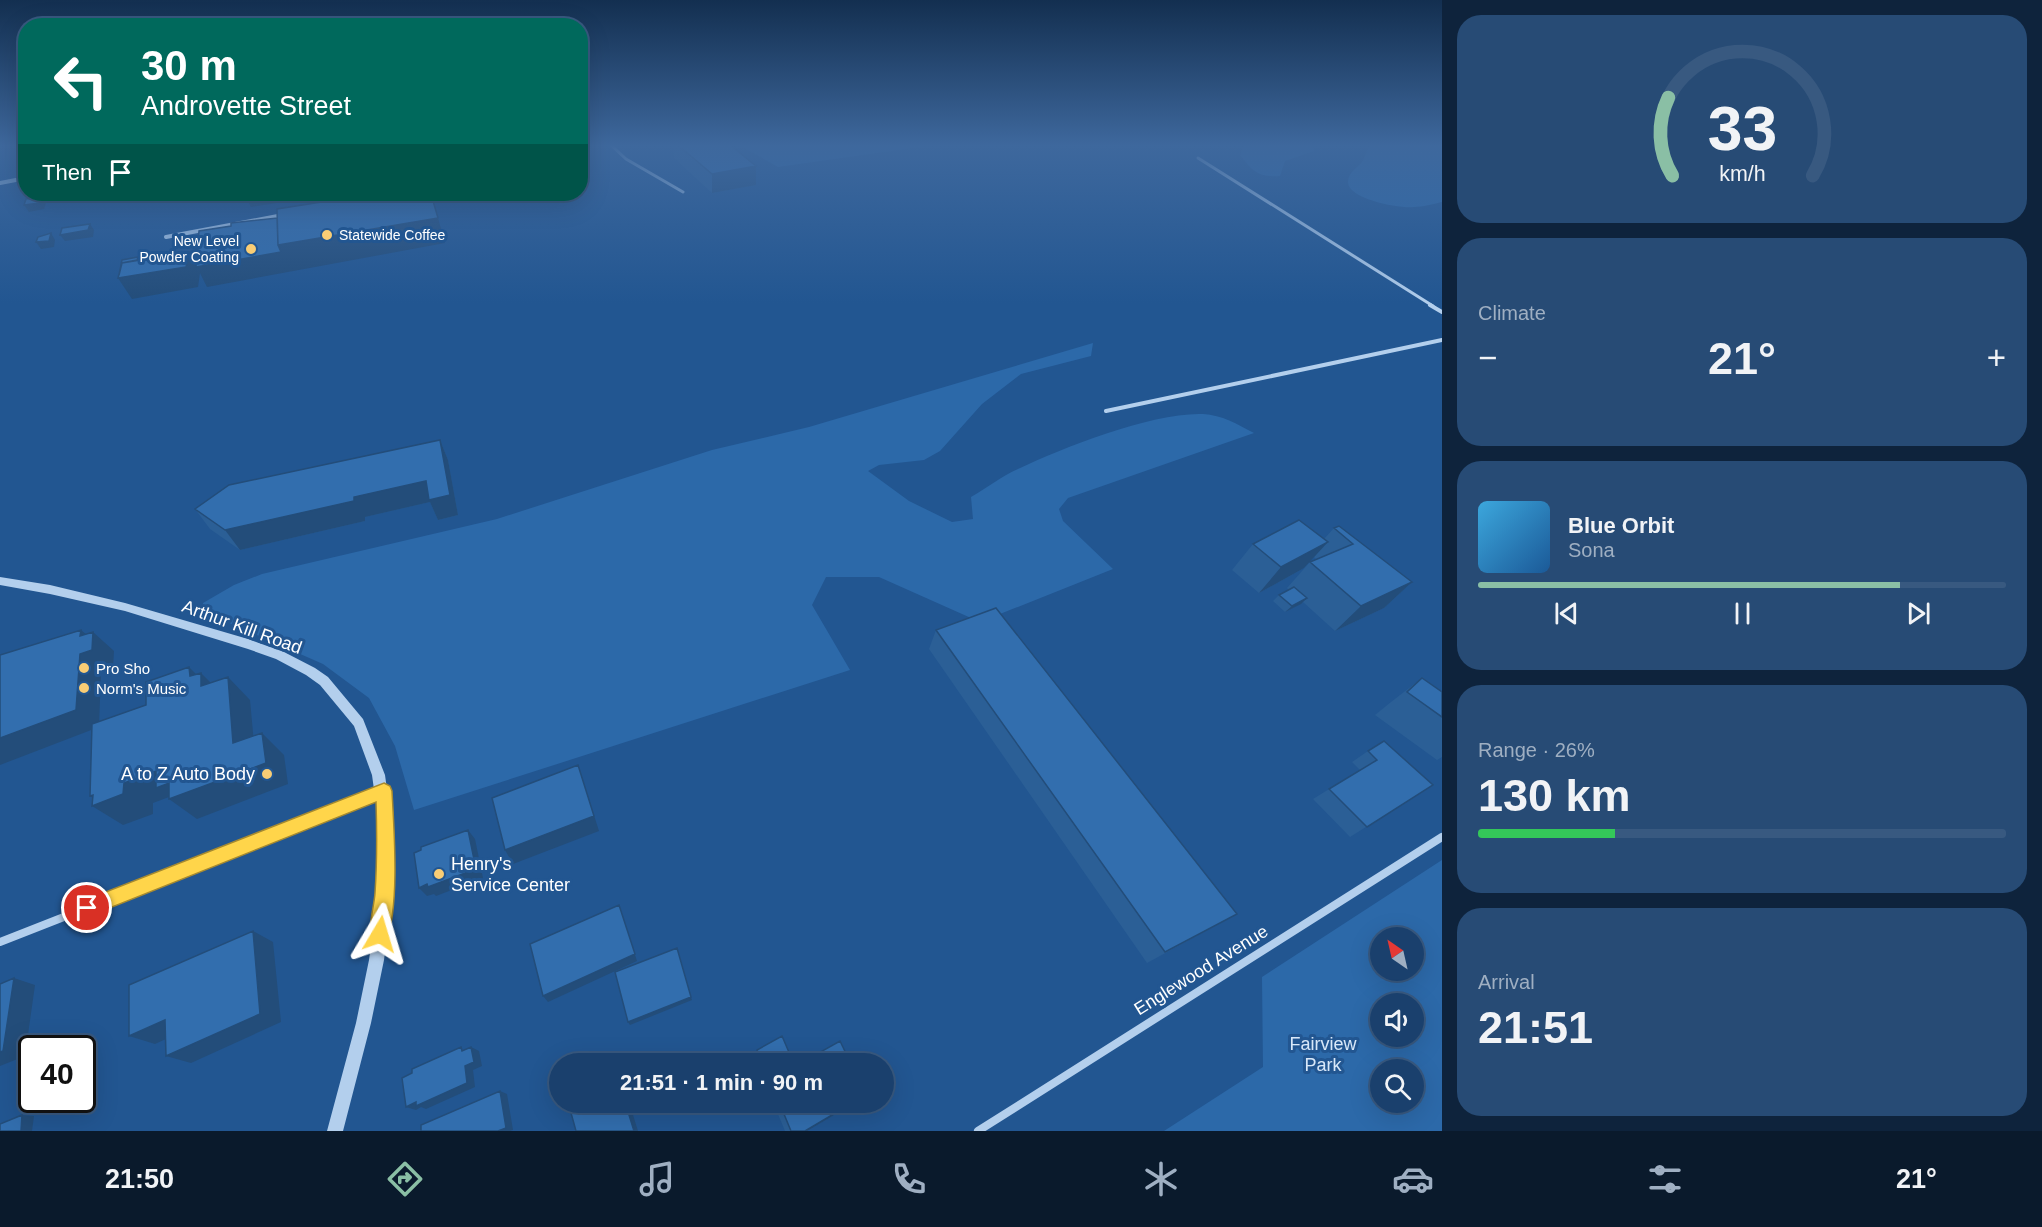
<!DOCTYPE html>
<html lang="en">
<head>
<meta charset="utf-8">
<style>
	:root { --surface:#1a406d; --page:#274b75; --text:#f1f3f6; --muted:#9fafc2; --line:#385980; --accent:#8abfa5 }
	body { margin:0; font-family:Helvetica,sans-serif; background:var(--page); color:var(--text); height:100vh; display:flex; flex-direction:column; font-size:22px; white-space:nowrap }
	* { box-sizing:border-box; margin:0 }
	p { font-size:20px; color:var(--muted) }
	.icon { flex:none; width:33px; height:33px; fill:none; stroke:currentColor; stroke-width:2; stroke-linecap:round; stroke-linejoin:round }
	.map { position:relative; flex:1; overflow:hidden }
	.details { display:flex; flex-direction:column; gap:15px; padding:15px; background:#0e233c; width:600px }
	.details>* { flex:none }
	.top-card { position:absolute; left:18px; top:18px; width:570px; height:183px; border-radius:24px; box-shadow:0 6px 24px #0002,0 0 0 2px var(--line); background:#00695c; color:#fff; overflow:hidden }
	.needle { width:39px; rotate:326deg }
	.tools { position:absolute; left:1370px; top:927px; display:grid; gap:12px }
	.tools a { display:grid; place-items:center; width:54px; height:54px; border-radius:50%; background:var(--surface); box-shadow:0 6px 24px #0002,0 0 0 2px var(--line); font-size:30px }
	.speed { position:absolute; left:18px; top:1035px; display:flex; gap:12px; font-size:30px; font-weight:700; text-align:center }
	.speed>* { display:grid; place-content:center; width:78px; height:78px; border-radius:50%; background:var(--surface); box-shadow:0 6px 24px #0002,0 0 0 2px var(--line); line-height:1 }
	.speed .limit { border:3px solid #111; border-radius:9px; background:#fff; color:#111 }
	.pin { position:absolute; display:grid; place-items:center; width:51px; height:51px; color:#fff; margin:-26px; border:3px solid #fff; border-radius:50%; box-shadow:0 2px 6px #0007 }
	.me { position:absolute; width:66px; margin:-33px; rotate:7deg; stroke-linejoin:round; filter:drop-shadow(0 0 4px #0008) }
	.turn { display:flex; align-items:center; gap:21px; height:126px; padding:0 24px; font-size:27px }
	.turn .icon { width:78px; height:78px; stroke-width:2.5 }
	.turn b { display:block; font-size:42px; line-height:51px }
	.then { display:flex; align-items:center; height:57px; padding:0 24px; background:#0003; gap:12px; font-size:22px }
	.big { font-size:45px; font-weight:700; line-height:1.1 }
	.details .widget { flex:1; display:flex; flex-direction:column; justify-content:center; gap:9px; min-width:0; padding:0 21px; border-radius:24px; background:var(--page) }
	.details .dial { align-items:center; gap:0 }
	.dial svg { height:156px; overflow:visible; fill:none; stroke:var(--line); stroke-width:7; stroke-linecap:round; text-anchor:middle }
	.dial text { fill:var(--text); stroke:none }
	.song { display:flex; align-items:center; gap:18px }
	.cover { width:72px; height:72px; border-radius:9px; background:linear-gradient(135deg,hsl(200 70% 55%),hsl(210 70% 35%)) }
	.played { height:6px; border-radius:3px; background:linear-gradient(90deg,var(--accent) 80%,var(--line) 80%) }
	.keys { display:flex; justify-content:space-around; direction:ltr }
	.heat { display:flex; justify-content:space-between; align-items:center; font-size:33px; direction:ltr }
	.charge { height:9px; border-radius:4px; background:linear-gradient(90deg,#34c759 26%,var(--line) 0) }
	.trip { position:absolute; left:549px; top:1053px; width:345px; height:60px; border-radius:30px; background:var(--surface); box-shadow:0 6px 24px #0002,0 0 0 2px var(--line); font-weight:700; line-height:60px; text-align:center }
	.tabs { display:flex; height:96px; justify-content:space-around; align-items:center; background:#0a1a2c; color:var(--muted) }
	.tabs .icon { width:42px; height:42px }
	.tabs .active { color:var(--accent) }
	.tabs b { font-size:27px; color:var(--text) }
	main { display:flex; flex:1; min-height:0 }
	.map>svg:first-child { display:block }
	.green { fill:#2c69a9; fill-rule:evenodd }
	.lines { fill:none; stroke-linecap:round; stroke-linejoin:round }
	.service-far1 { stroke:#b3cfed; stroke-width:3 }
	.service { stroke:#b3cfed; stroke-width:4 }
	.minor-far1 { stroke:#b3cfed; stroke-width:4 }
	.minor { stroke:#b3cfed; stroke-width:8 }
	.tertiary { fill:#b3cfed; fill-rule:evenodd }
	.wall { fill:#2b5f96 }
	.shaded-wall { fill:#234d7a }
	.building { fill:#326eae; stroke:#234d7a; stroke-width:1.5 }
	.route { fill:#ffd54a; stroke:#a68a30; stroke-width:1.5 }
	.poi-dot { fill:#f9cd75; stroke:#225691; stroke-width:2 }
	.labels { text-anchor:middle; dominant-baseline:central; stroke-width:6; stroke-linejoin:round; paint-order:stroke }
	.far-poi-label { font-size:14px; fill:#fff; stroke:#225691; text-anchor:start }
	.poi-label { font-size:15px; fill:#fff; stroke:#225691; text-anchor:start }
	.near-street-label { font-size:18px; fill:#fff; stroke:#225691 }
	.near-poi-label { font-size:18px; fill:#fff; stroke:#225691; text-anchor:end }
	.near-park-label { font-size:18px; fill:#d8e8f9; stroke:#225691 }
</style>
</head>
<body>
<main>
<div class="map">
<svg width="1442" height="1131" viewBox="0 0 1442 1131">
	<rect width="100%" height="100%" fill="#225691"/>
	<path class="green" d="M739,145H934L778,167Z
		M1247,145H1313L1314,151L1285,161L1280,176C1259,178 1252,171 1240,155L1243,147Z
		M1370,145H1442V202C1433,204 1423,207 1414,207C1401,209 1346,199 1348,181C1349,172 1357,168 1362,162C1365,157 1367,150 1370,145Z
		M1093,343L1091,356L1021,374L982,404L940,451L924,460L879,465L868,471L909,501L952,522L973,519L971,497C987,488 1002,476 1018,469C1064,447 1154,412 1203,414C1222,415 1237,424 1254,433L1068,498L1059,509L1063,521L1113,569L980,622L879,577H826L812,605L850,670L414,810L395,746L369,698L323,664L202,611L203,603L234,585L262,574L497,519L712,450L809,427Z
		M1442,860V1131H1164L1263,1067L1262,977ZM1380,938H1413V970H1380ZM1380,1004H1413V1036H1380ZM1380,1070H1413V1102H1380Z"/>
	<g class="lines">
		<path class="service-far1" d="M611,145L626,159L683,192
			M1198,158L1433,306"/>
		<path class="service" d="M1430,305L1442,312
			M1106,411L1442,340"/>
		<path class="minor-far1" d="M0,183L26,178
			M166,237L283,215"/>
		<path class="minor" d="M0,942L380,793
			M978,1131L1442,837"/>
		<path class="tertiary" d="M0,577L50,585L125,603L248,639L284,652L315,668L328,677L363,719L385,775L393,833L392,896L384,960L371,1023L343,1131H327L356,1023L369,960L378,896L380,833L372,775L354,726L320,685L306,675L276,659L248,649L125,611L50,594L0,585Z"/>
	</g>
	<path class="wall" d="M673,145H730L756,166V185L712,193L674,158Z
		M440,440L448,460L458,515L438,520L430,502L365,517V521L240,550L210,529L195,509Z
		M1334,528L1412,582L1384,608L1335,631L1303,602L1285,612L1273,601L1279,595L1289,590L1287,588L1310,562L1317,560L1314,557L1304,568L1259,593L1232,570L1253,544L1324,539Z
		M936,630L1237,914L1147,963L929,649Z
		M1422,678L1442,692V757L1437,760L1375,715L1391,702Z
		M1368,751L1433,785L1350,837L1313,799L1360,770L1352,762Z
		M757,1050L794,1064H757L754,1059Z
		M773,1102H856L807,1131H785Z"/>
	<path class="shaded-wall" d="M756,166V185L712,193V174Z
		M26,190V194H59L57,200L45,202L46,203L44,209L29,212L24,205L30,204L21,191Z
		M244,194H337L251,207Z
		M438,218L445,243L207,287L200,273L198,287L132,299L118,278L138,257L142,264L189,252L197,266L278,245Z
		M90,224L94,230L93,237L65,241L60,235Z
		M51,233L55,240L54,247L41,249L36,242Z
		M440,440L448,460L458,515L438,520L430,502L365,517V521L240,550L225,530L354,497Z
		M1328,542L1304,568L1259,593L1281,567Z
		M1412,582L1384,608L1335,631L1361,606Z
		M1307,598L1301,604L1285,612L1292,606Z
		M81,630L93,640V632L114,651L113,668L101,672L99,727L0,765V738L80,636Z
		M189,667L201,679V673L224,696L225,709L190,676Z
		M228,677L250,700L256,765L233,743Z
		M262,733L284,755L288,784L197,819L169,799V797L153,803V814L123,825L92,806L101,803L90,796Z
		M578,765L599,831L513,864L505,850Z
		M468,830L475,839L483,878L436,896L434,894L427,896L419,888Z
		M619,905L637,961L548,1002L543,996Z
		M253,931L273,942L281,1022L191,1063L166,1056Z
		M14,978L35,985L25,1056L0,1066V1052Z
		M691,997L692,1000L630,1025L628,1022Z
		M165,1020L190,1028L155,1044L129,1036Z
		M471,1047L479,1051L482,1066L473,1070L475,1087L426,1109L421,1107L416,1110L406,1107L465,1066Z
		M500,1091L507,1094L513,1130L510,1131H498Z
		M625,1102H629L638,1131H634Z
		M854,1102H856L807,1131H805Z
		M22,1115L34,1116L32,1131H21Z"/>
	<path class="building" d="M678,145H730L756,166L712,174Z
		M25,181L26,190L21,191Z
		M373,194H431L438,218L278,245L277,209Z
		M42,197L40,203L24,205L26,199Z
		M277,218L278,245L281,252L196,267L199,231L231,226V223Z
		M90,224L88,230L60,235L62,228Z
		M51,233L49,241L36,242L38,237Z
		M189,252L186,267L118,278L122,263Z
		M138,257L137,260L122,263L119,275L122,260Z
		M440,440L450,495L429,500L426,481L354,497V501L225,530L195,509L229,485Z
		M1299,520L1328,542L1281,567L1253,544Z
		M1339,526L1412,582L1361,606L1310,562L1353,544L1334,528Z
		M1294,587L1307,598L1292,606L1279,595Z
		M996,608L1237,914L1165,952L936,630Z
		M81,630L80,636L93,632L92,650L80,654L76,710L0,738V655Z
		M189,667L190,676L201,673V686L228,677L233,743L262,733L266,763L169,799V783L156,788V771L124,783L123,794L92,806L93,795L90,796L92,724L146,705V682Z
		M1422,678L1442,692V717L1407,692Z
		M1384,741L1433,785L1367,827L1329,789L1377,760L1368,751Z
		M578,765L594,816L505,850L492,798Z
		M468,830L476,869L428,887L427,884L419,888L414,853L421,850V847Z
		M619,905L635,954L543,996L530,944Z
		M253,931L260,1014L166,1056L165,1020L129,1036V985Z
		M677,948L691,997L628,1022L615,972Z
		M14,978L3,1051L0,1052V984Z
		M782,1036L794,1064H762L757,1050Z
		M840,1041L851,1064H799Z
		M461,1047L462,1051L471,1047L474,1062L465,1066L467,1083L416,1106V1102L406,1107L402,1078L412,1073V1069Z
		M500,1091L506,1128L498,1131H421V1125Z
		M568,1102H625L634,1131H576Z
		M779,1102H854L805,1131H791Z
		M22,1115L21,1131H0V1124Z"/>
	<linearGradient id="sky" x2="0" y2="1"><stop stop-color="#132f50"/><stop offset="0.48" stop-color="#3e689d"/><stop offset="1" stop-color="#3e689d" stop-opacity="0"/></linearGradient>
	<rect width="1442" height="303" fill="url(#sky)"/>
	<path class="route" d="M384,783L390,786L392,791C394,829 400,907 386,941L380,943L373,941C367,927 374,908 375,893C377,863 377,833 376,802L87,917L80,915L78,908L80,902Z"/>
	<g class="poi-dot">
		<circle cx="327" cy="235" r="6"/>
		<circle cx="251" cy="249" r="6"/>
		<circle cx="84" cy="668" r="6"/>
		<circle cx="84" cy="688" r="6"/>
		<circle cx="267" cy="774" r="6"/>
		<circle cx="439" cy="874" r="6"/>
	</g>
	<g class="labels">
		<g class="far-poi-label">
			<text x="339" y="235">Statewide Coffee</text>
			<text x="239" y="241" text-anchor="end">New Level<tspan x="239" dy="16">Powder Coating</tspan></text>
		</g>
		<g class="poi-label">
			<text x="96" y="668">Pro Sho</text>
			<text x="96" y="688">Norm's Music</text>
		</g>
		<g class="near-street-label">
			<text transform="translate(242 627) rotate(20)">Arthur Kill Road</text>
			<text transform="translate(1201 970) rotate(-32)">Englewood Avenue</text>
		</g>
		<g class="near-poi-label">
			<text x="255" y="774">A to Z Auto Body</text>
			<text x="451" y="864" text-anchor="start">Henry's<tspan x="451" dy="21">Service Center</tspan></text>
		</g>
		<g class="near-park-label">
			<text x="1323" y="1044">Fairview<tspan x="1323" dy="21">Park</tspan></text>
		</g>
	</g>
</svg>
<div class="tools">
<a><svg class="needle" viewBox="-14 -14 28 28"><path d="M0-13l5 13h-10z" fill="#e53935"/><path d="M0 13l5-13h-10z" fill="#9fafc2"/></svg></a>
<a><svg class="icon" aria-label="sound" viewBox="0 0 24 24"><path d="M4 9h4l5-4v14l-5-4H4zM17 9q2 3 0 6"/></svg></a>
<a><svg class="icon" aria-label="search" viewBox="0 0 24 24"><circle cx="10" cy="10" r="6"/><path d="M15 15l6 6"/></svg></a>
</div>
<div class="speed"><div class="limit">40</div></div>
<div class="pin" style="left:87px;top:908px;background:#d93025"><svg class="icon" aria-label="arrive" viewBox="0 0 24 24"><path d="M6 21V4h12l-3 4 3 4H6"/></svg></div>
<svg class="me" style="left:380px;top:934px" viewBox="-20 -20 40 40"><path d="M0-17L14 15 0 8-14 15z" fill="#ffd54a" stroke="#fff" stroke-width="4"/></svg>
<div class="trip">21:51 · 1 min · 90 m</div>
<div class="top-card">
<div class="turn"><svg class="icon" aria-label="left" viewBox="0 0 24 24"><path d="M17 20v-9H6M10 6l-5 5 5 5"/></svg><div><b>30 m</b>Androvette Street</div></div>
<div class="then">Then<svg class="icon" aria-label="arrive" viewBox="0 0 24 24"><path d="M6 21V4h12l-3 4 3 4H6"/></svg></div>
</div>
</div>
<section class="details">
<div class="widget dial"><svg viewBox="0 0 100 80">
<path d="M14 69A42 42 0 1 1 86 69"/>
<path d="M14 69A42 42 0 0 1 12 29" stroke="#8abfa5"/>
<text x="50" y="56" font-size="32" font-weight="700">33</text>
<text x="50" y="72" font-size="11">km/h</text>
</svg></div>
<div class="widget"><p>Climate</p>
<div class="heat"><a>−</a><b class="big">21°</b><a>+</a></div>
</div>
<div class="widget">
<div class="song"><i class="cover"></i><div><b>Blue Orbit</b><p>Sona</p></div></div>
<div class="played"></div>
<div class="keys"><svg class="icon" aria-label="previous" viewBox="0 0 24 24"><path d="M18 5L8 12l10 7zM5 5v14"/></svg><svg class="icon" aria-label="pause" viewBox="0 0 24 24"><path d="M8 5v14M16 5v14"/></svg><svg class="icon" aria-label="next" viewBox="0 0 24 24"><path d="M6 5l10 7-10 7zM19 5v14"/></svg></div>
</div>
<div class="widget"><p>Range · 26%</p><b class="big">130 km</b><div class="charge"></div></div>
<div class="widget"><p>Arrival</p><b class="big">21:51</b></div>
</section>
</main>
<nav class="tabs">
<b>21:50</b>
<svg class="icon active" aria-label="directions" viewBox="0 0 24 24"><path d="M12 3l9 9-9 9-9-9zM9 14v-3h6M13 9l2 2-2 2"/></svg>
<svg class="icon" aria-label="music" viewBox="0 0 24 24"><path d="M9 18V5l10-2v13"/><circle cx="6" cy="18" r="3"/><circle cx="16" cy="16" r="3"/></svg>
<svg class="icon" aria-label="phone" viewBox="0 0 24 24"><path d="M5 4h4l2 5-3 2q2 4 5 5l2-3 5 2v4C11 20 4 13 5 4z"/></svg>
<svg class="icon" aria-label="climate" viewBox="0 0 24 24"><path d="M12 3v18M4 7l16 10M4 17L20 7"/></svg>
<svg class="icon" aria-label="car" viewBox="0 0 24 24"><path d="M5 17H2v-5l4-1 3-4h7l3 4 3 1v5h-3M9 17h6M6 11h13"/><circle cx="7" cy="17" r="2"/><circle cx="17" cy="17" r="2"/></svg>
<svg class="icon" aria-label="filters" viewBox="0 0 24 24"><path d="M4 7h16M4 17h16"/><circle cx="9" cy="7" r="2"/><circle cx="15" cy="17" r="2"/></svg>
<b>21°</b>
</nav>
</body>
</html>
